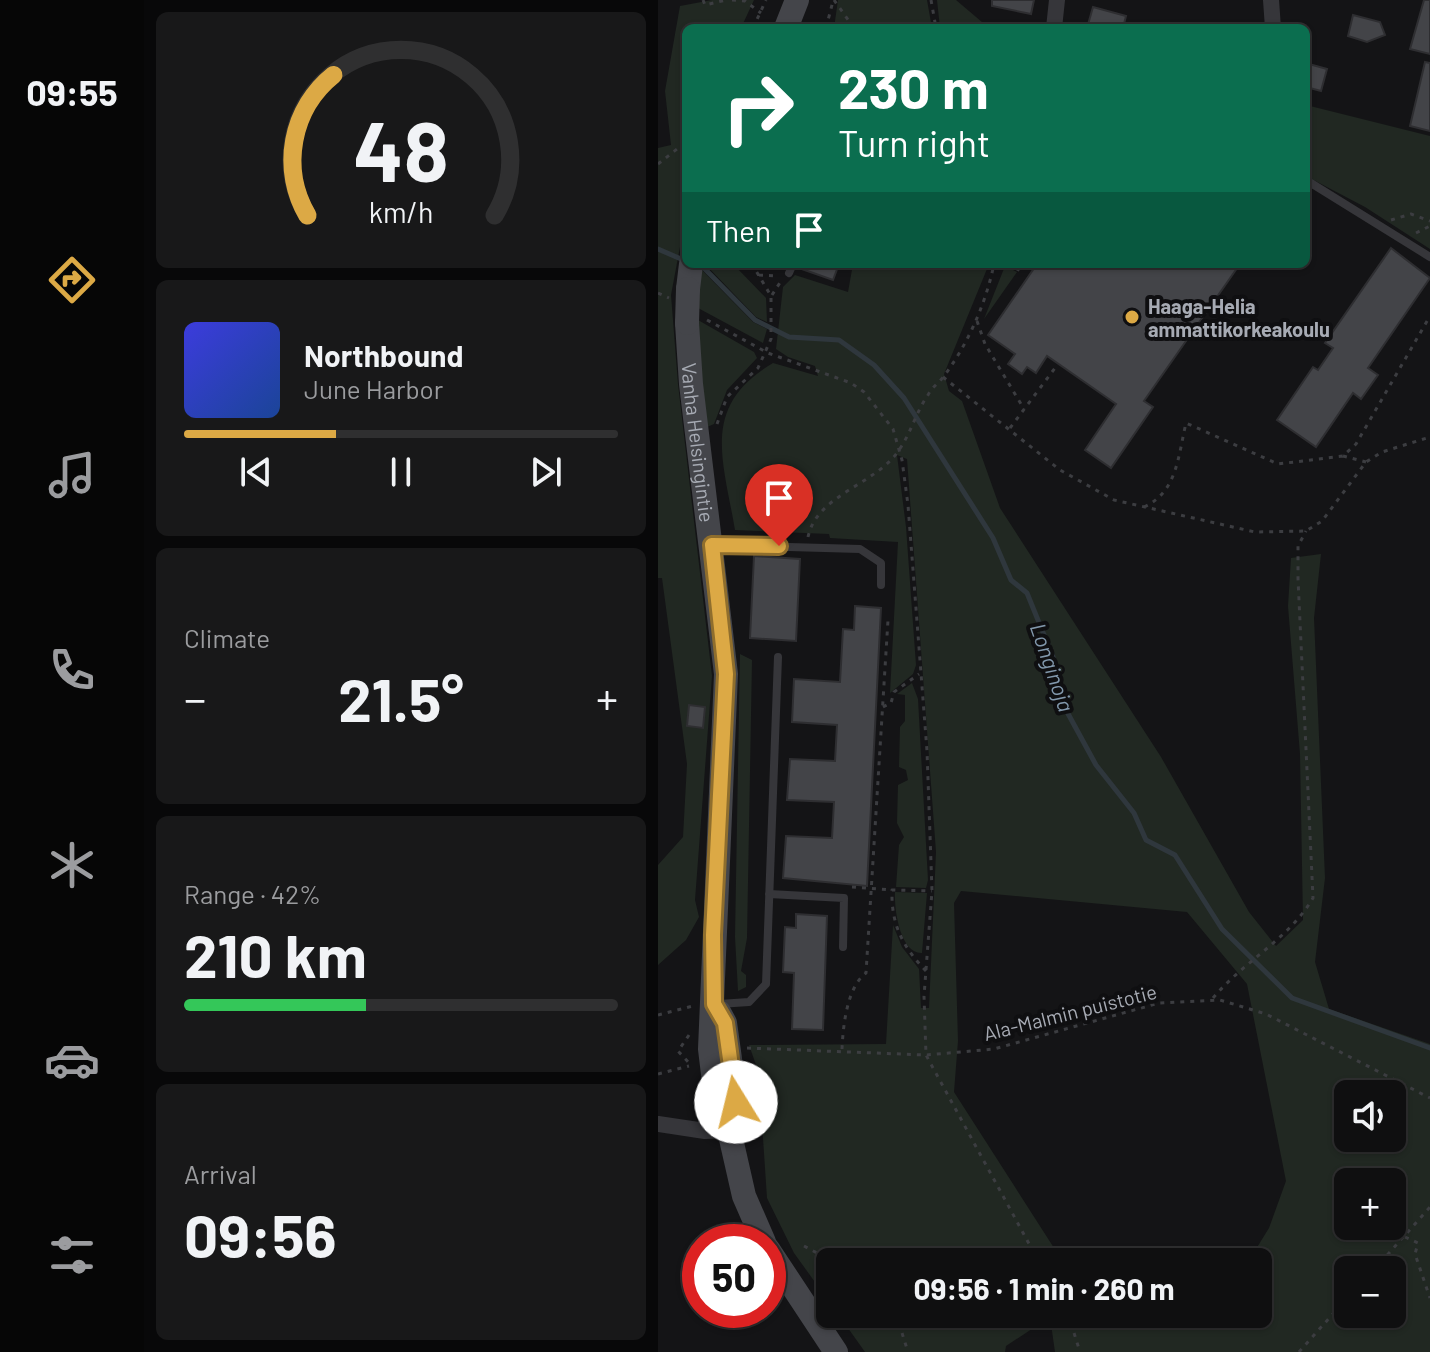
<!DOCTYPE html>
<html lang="en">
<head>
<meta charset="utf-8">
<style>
	:root { --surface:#0f0f10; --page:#181819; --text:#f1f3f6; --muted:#9b9c9f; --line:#2f2f30; --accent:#dca945 }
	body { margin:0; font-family:Barlow,sans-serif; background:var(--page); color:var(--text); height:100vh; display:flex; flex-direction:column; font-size:30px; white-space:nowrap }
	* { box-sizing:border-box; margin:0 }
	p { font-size:26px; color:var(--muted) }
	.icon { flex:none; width:44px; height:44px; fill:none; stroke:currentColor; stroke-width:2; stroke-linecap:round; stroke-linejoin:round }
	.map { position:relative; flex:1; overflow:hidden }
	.side { display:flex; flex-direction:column; gap:12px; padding:12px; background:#080809; width:514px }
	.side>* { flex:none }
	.hud { position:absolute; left:24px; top:24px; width:628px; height:244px; border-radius:12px; box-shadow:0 2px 6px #0004,0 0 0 2px var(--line); background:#0b6e4f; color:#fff; overflow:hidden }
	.fabs { position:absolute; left:676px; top:1080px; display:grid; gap:16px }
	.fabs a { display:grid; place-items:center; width:72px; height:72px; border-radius:12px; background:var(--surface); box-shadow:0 2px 6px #0004,0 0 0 2px var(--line); font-size:40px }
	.speed { position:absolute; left:24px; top:1224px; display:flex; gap:16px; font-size:40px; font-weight:700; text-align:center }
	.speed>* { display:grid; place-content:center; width:104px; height:104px; border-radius:50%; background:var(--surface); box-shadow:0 2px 6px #0004,0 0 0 2px var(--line); line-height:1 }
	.speed .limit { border:12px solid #d22; background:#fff; color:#111 }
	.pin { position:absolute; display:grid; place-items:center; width:68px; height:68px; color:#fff; margin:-82px -34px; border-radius:50% 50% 50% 0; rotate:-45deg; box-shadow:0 0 8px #0007 }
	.pin .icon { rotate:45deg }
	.me { position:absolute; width:88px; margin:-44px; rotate:351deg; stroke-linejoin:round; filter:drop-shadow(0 0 6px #0008) }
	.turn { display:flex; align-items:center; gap:28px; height:168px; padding:0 24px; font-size:36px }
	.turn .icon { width:104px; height:104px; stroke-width:2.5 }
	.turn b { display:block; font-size:56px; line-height:68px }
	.then { display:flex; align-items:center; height:76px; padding:0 24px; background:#0003; gap:16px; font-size:30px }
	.big { font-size:60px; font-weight:700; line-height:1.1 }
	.side .card { flex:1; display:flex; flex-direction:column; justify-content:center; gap:12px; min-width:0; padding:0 28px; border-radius:12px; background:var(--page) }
	.side .dial { align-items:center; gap:0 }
	.dial svg { height:208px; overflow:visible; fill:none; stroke:var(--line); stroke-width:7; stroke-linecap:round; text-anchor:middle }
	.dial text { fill:var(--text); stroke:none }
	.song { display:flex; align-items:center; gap:24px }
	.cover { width:96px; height:96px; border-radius:12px; background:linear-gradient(135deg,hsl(240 70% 55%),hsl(220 70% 35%)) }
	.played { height:8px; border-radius:4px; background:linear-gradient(90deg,var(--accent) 35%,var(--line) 35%) }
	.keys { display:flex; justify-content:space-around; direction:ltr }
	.heat { display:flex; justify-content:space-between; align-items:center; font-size:44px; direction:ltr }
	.charge { height:12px; border-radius:6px; background:linear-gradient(90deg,#34c759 42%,var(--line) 0) }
	.trip { position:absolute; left:158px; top:1248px; width:456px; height:80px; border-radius:12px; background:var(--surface); box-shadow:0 2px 6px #0004,0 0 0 2px var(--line); font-weight:700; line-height:80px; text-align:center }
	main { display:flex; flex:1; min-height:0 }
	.menu { display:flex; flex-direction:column; width:144px; justify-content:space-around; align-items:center; background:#060606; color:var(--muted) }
	.menu .icon { width:56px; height:56px }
	.menu .on { color:var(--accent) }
	.menu b { font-size:36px; color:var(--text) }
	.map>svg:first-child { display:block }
	.green { fill:#212822; fill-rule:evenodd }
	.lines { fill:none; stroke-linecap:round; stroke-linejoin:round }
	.stream { stroke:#2f373d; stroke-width:5 }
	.building { fill:#434448; stroke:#2e2e31; stroke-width:2 }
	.path { stroke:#3c3d41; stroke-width:3; stroke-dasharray:4 6; stroke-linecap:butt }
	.lane { stroke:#36363a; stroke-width:8 }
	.street { stroke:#36363a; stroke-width:16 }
	.secondary { stroke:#44454a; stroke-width:24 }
	.secondary-bridge { stroke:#44454a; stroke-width:24 }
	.route-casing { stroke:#8f6e2d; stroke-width:20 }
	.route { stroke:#dca945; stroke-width:14 }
	.poi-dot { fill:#dca945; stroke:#0f0f11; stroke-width:3 }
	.labels { text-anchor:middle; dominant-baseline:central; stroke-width:8; stroke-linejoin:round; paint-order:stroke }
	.poi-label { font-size:20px; font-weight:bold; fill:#a7abb4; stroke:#0f0f11; text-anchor:start }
	.street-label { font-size:20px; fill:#a7abb4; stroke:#0f0f11 }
	.water-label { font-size:22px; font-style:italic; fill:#8298ac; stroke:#0f0f11 }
</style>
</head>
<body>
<main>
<nav class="menu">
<b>09:55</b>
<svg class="icon on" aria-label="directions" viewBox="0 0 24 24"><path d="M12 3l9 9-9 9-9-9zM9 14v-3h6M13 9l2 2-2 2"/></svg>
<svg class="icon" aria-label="music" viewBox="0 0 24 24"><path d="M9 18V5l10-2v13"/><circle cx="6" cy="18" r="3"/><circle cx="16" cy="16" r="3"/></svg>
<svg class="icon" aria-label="phone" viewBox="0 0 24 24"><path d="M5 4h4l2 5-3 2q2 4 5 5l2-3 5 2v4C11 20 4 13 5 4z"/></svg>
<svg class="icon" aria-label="climate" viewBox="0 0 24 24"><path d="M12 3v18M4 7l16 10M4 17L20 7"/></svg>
<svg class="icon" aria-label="car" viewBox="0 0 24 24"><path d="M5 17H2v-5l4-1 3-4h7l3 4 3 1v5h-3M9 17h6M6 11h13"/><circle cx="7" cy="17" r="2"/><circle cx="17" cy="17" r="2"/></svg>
<svg class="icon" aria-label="filters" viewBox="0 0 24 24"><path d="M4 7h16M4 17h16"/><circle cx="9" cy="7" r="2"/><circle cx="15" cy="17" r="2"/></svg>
</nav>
<section class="side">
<div class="card dial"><svg viewBox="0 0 100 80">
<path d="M14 69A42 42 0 1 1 86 69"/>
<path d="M14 69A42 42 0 0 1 24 15" stroke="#dca945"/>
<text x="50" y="56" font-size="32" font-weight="700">48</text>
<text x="50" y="72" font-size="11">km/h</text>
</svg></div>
<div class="card">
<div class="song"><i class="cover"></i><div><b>Northbound</b><p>June Harbor</p></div></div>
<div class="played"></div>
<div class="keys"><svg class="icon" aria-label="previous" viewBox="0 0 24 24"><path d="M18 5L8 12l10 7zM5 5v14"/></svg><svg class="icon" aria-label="pause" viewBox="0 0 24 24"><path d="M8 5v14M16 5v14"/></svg><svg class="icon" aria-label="next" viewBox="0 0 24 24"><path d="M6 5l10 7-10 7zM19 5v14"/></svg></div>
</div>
<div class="card"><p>Climate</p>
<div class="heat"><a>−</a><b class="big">21.5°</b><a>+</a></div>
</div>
<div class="card"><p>Range · 42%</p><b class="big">210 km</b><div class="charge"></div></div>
<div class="card"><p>Arrival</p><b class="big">09:56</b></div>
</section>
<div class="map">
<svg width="772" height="1352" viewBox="0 0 772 1352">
	<rect width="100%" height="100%" fill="#141416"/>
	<path class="green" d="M54,0H96L83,28H28V215L13,295L20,384L54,676L37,900L41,917L28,940L0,965V865L25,837L29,764L4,578H0V148L13,145L7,91L22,6Z
		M180,0H269L274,28H176Z
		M279,0H298L331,28H282Z
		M648,105L772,136V249L707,207L648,176Z
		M47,264H82L78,267L108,298L109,322L98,317Z
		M195,264H331L286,374L291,391L304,401L342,508L503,757L591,912L618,946L645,920L642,754L630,606L633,558L663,554L656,618L667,878L657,962L671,1009L772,1044V1352H397L392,1317L348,1346L347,1352H207L180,1314H600V1262H590L611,1228L628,1181L589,984L529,912L303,891L296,903L300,1041L296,1092L405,1262H172V1303L136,1253L109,1198L103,1108L109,1096L91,1045L228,1044L235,925L244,947L261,969L263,1008H271L278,852L249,459L239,455L248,527L258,665L255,674L232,693L240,542L172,538L171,534L77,530C65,459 42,406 115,363L160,376L157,366L130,357L118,349L125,287L137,275L190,292ZM690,1094H734V1138H690ZM690,1182H734V1226H690ZM690,1270H734V1314H690Z
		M347,266L359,272L326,319Z
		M42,268L95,322L109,329L105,343L40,308Z
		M40,320L96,352L99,358L69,390L56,424L49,427L39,354Z
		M82,654L94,660L89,938L83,971L88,975V987L80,991L77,937Z
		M254,683L260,699L270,880L268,888L238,887L241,845L246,837L239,823L240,785L250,780L248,770L241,767L242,727L247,721V695L239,694Z
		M237,892L269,893L264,953C242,954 236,909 237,892Z"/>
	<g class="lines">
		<path class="stream" d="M0,249L23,259
			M43,265L97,320L131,337L181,340L216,365L246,398L335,538L353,580L369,593L395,657L408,710L438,765L476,813L488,840L517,855L564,929L634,998L772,1048"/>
	</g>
	<path class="building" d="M334,0H376L373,14L334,6Z
		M766,0H772V54L752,49Z
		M435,7L468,16L465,28H429Z
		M695,15L722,22L727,35L709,42L690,36Z
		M767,62L772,63V131L752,126Z
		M651,64L669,69L663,91L648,87Z
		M733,248L772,278L710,368L720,375L703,399L695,393L658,447L619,420L655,367L660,370L675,348L667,343Z
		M142,264H181L175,280L141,268Z
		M379,264H582L486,401L495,407L453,468L427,450L458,404L389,356L378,373L369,367L364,374L350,364L357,354L330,335Z
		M96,556L142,559L138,641L92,638Z
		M197,606L223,608L209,886L125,878L128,836L174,838L176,802L129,800L132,759L177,761L179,725L134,722L136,679L182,682L185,629L196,630Z
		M31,705L47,707L45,728L29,726Z
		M138,914L169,916L165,1030L134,1029L136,973L125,972L127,927L138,928Z"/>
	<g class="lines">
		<path class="path" d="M45,0L47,5L68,0
			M74,0L87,1L103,13
			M176,0L196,28
			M273,0L278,28
			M95,28L108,0
			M168,28L175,1
			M0,164L28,142
			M733,220L753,214L772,221
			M758,233L772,226
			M349,264L363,271
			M101,275L120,276
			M0,293L11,298
			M114,295L123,281
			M49,320L110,353L193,383L206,392L235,429L244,460L250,505L269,751L274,891L266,996L268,1055L381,1262
			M319,321L327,344L366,409
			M285,377L402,470L456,500L597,532L648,531L664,521L708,462L724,452L772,437
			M59,424L69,397L100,368L113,339V296L94,264
			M352,428L400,364
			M685,456L708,462
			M486,507C519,492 520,457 528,423L620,464L685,456L698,444L772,316
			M150,537C159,494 218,485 241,450C253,433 258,412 270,395C274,387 281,383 286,376C310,344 328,303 336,264
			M225,707L233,703L236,692L261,674
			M194,887L234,890
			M268,971C244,946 233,924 234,890L274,891
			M555,998C586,961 631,939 655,898L640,579V546L648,531
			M0,1015L35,1006
			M31,1035L20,1051L33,1065
			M89,1048L268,1055L336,1049L501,1003L562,1000L608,1014L772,1098
			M184,1049C185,1026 189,987 208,973L230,620
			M0,1074L31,1066
			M97,1080L99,1101
			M95,1140L96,1116
			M747,1237L760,1243L757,1254L772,1298
			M146,1246L176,1262
			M716,1270L772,1207
			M238,1314L250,1352
			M410,1314L422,1352
			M641,1352L690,1297"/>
		<path class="lane" d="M648,180L772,257
			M131,273L135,264
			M55,545L202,549L223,563V585
			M111,894L186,898L185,947
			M61,1004L91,1002L108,984L120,657"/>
		<path class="street" d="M613,0L615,28
			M396,28L399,0
			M0,1124L47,1131L71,1130"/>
		<g class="secondary">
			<path d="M128,28L139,0"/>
			<path d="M30,289L33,264"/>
			<path id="s1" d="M29,323L33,384L68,674L52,1049L59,1107L71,1130L86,1196L106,1242"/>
			<path d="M61,1012L67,1023L78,1102L71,1130"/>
			<path d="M110,1249L178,1352"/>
		</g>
		<path class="secondary-bridge" d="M29,323L30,289"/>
	</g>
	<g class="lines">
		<g class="route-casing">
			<path id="route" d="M78,1102L67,1023L56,1004L55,935L68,674L54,545L121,546"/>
		</g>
		<use href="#route" class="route"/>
	</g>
	<circle class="poi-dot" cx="474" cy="317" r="8"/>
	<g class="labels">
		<g class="poi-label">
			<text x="490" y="306">Haaga-Helia<tspan x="490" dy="23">ammattikorkeakoulu</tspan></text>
		</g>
		<g class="street-label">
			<text stroke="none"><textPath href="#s1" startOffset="120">Vanha Helsingintie</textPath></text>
			<text transform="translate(412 1012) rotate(-14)">Ala-Malmin puistotie</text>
		</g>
		<g class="water-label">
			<text transform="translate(395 667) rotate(71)">Longinoja</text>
		</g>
	</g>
</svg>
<div class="fabs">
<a><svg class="icon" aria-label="sound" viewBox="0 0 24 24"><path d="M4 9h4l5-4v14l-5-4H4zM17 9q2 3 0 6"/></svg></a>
<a>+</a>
<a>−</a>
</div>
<div class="speed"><div class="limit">50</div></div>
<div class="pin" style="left:121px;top:546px;background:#d93025"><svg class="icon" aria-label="arrive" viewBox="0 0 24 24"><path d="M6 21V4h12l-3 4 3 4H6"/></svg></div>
<svg class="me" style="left:78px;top:1102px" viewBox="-20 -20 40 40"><circle r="19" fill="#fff"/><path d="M0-13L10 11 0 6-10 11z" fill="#dca945"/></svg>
<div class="trip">09:56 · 1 min · 260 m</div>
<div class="hud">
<div class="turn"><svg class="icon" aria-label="right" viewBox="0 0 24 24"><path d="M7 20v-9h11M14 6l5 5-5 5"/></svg><div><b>230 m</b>Turn right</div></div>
<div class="then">Then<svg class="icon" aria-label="arrive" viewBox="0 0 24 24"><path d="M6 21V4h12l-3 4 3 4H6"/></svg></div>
</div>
</div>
</main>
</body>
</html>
